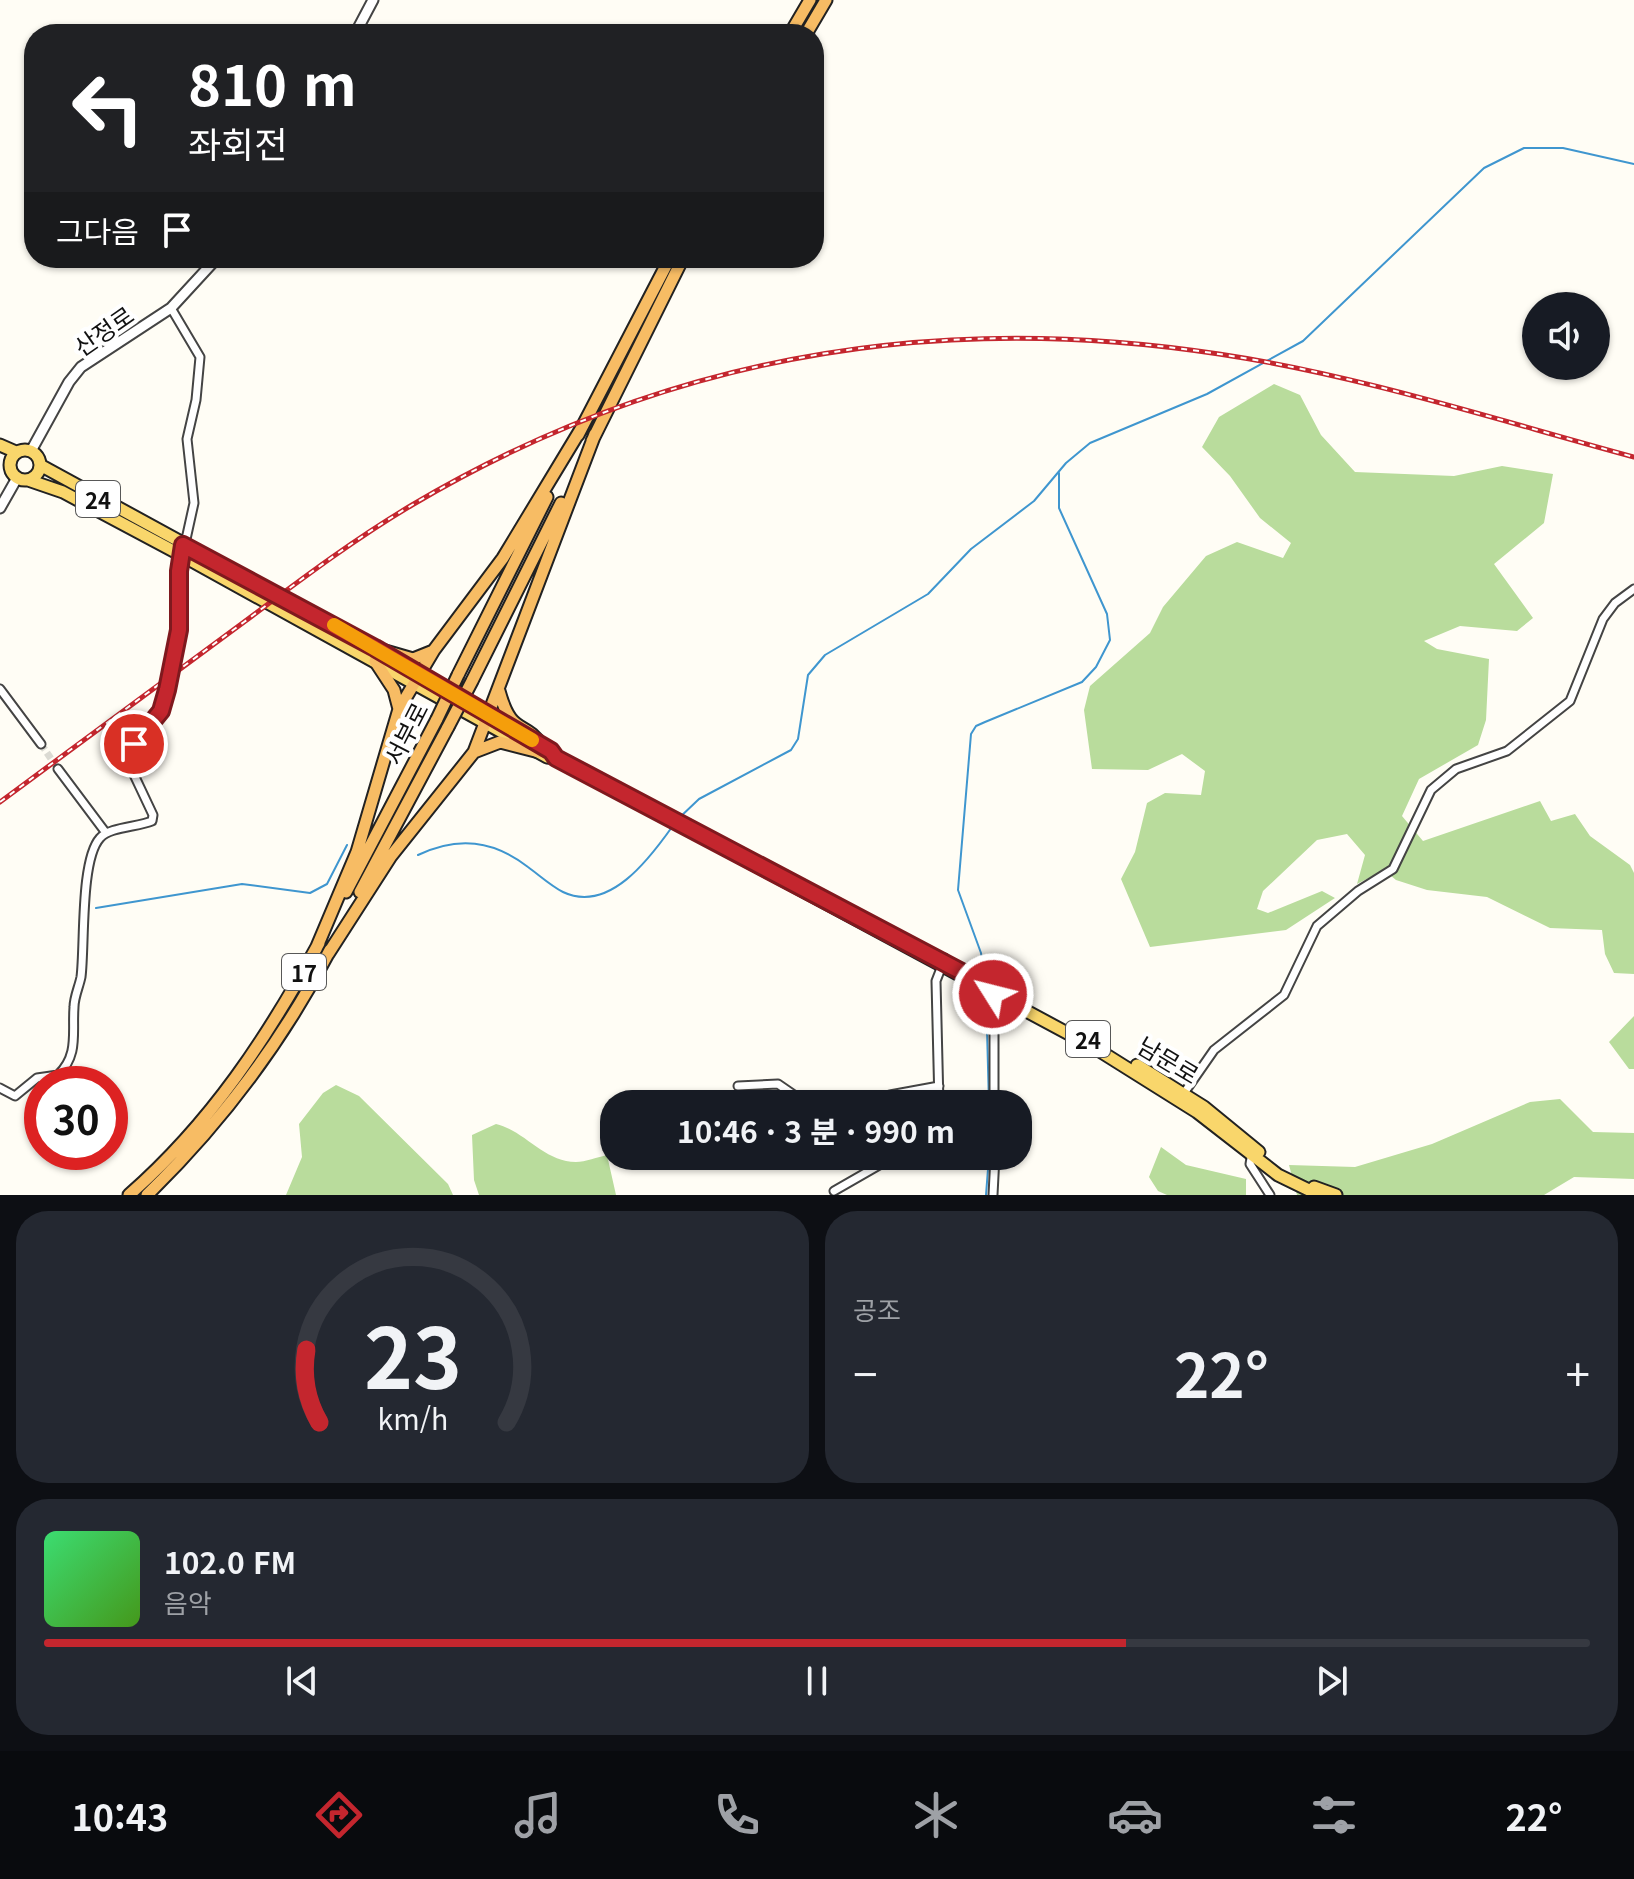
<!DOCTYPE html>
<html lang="ko">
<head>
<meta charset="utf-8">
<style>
	:root { --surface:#171b24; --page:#242831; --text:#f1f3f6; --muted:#9ea1a6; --line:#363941; --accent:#c4262e }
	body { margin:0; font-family:Georgia,"Noto Sans KR",serif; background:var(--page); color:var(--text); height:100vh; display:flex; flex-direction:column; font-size:30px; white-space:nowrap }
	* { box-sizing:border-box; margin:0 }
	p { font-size:26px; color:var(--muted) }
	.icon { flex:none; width:44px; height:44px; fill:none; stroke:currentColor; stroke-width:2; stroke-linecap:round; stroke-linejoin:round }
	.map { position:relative; height:1195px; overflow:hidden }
	.panel { display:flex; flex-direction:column; gap:16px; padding:16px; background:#0d0f14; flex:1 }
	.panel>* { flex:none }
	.guide { position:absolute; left:24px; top:24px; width:800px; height:244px; border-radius:32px; box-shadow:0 2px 6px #0004; background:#202124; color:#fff; overflow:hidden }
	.tools { position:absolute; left:1522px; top:292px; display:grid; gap:16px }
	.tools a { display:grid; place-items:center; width:88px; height:88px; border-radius:50%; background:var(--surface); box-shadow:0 2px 6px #0004; font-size:40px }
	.speed { position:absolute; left:24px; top:1066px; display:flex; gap:16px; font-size:40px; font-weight:700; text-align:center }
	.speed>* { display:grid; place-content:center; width:104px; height:104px; border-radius:50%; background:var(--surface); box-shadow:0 2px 6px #0004; line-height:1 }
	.speed .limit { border:12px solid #d22; background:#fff; color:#111 }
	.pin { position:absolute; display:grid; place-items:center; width:68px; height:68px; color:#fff; margin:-34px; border:4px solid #fff; border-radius:50%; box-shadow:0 2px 8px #0007 }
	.me { position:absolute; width:88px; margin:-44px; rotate:306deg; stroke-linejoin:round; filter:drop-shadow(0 0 6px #0008) }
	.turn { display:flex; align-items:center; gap:28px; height:168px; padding:0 32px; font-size:36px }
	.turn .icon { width:104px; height:104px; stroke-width:2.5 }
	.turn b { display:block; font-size:56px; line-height:68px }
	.then { display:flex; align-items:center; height:76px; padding:0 32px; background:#0003; gap:16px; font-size:30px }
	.big { font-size:60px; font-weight:700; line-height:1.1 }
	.panel .tile { flex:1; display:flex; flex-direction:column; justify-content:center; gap:12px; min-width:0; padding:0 28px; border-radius:32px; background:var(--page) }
	.panel .dial { align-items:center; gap:0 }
	.dial svg { height:208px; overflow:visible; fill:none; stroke:var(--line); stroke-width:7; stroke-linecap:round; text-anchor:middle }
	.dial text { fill:var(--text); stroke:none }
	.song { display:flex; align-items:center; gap:24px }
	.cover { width:96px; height:96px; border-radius:12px; background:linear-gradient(135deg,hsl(140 70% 55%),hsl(100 70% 35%)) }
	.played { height:8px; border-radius:4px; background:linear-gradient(90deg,var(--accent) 70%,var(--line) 70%) }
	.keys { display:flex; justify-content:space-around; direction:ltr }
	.heat { display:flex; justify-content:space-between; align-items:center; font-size:44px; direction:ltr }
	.panel .tiles { flex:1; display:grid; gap:16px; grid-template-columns:1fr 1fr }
	.tile:last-child { grid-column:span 2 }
	.trip { position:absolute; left:600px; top:1090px; width:432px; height:80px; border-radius:32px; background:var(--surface); box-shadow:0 2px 6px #0004; font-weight:700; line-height:80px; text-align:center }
	.menu { display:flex; height:128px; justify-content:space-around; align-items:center; background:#090b0e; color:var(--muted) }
	.menu .icon { width:56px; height:56px }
	.menu .selected { color:var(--accent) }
	.menu b { font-size:36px; color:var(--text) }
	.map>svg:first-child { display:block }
	.forest { fill:#b9dc9c }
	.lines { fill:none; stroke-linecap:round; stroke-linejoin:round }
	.stream { stroke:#3f96cf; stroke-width:2 }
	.minor-tunnel { stroke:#dbdad3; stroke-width:7; stroke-dasharray:7 3.5; stroke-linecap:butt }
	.minor-casing { stroke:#444; stroke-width:11 }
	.tertiary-casing { stroke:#444; stroke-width:13 }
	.primary-casing { stroke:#222; stroke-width:15 }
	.trunk-casing { stroke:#222; stroke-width:15 }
	.minor { stroke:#fff; stroke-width:7 }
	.tertiary { stroke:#fff; stroke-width:9 }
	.primary { stroke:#f9d66b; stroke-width:11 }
	.trunk { stroke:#f7bc64; stroke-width:11 }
	.rail-casing { stroke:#c4262e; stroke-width:5 }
	.rail { stroke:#fff; stroke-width:2; stroke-dasharray:6; stroke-linecap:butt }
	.trunk-bridge-casing { stroke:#222; stroke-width:15; stroke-linecap:butt }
	.trunk-bridge { stroke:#f7bc64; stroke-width:11 }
	.route-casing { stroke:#7f191e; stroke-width:20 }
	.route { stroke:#c4262e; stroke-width:14 }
	.slow { stroke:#f59e0b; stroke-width:14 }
	.labels { text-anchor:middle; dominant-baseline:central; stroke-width:8; stroke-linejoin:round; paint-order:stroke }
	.shield { fill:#fff; stroke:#585858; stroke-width:2 }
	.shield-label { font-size:22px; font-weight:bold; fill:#111 }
	.street-label { font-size:24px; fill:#111; stroke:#fff }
</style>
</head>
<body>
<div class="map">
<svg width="1634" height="1195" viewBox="0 0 1634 1195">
	<rect width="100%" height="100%" fill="#fffdf5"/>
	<path class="forest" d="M1274,384L1300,395L1321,435L1355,472L1454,476L1502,466L1553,474L1544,523L1494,564L1533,618L1517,631L1460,626L1424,641L1437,649L1489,659L1486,720L1478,745L1419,779L1402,816L1423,841L1540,801L1551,821L1575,814L1590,836L1630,865L1634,873V974L1614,973L1605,954L1602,930L1550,928L1487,897L1427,890L1396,880L1384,870L1357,884L1365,855L1347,834L1317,840L1263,891L1257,909L1268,913L1322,891L1335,898L1286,930L1150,947L1121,879L1135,852L1147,803L1165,793L1201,795L1205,771L1182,754L1148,770L1092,769L1084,710L1090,686L1150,633L1163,607L1206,556L1237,542L1283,558L1291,543L1260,518L1230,476L1202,447L1219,417Z
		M1634,1016V1069H1629L1609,1042Z
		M336,1085L359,1096L448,1184L453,1195H286L302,1157L299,1124L323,1093Z
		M1560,1099L1593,1132L1634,1133V1179L1574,1177L1544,1195H1297L1289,1165L1355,1167L1432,1144L1530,1102Z
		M496,1124C525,1131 544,1162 576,1162C585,1162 598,1157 607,1155L616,1195H479L474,1180L472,1135Z
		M1161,1147L1186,1165L1246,1179V1195H1167L1158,1191L1149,1177Z"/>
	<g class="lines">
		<path class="stream" d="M678,819L699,799L791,750L798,739L808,675L825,655L928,594L971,549L1034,501L1066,463L1090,443L1207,394L1303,341L1484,168L1524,148H1563L1634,164
			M418,855C458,836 493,840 528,867C539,875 551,886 563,892C609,914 650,858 672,827
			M96,908L242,884L310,893L327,884L347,845
			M985,983L981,953L958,890L971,734L976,726L985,722L1082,682L1096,667L1110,640L1107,614L1059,508V473
			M986,993L989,1104
			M986,1195L989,1156"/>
		<path class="minor-tunnel" d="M41,744L58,769"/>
		<g class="minor-casing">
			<path id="minor" d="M0,689L41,744
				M58,769L106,833
				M994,991V1104
				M738,1086L778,1084L807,1104
				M0,1088L15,1096L37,1078L58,1075C79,1055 72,1033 74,1007C74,997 79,987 81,977C85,946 80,860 100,838C109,827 138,827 152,821L153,815L128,762L129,751L161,711L179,630V571L194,503L187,439L196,400L200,357L171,308
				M1182,1096L1214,1050L1284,995L1317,926L1358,891L1393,869L1431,790L1456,769L1507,751L1570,701L1603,619L1615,603L1634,589
				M866,1104L890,1095L939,1086
				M939,1104L936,981L945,958
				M1252,1152L1250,1164L1270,1195
				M834,1191L895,1156
				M993,1195L995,1156"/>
		</g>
		<g class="tertiary-casing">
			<path id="tertiary" d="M355,34L373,0
				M31,451L69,382L81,367L171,308L217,258
				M0,508L17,478"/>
		</g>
		<g class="primary-casing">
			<path id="primary" d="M0,445L16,452
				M10 465a15 15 0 1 1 30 0a15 15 0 1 1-30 0Z
				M40,465L375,648L530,739
				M28,480L63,492L181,555L547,757L556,758L1095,1048L1197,1112L1278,1175L1319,1195
				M1137,1065L1204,1107L1259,1152
				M1314,1187L1336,1195"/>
		</g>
		<g class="trunk-casing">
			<path id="trunk" d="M790,34L810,0
				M806,34L826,0
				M578,435L670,258
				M592,441L683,258
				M375,648L413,659L433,651
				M375,661L394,690L399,709
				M458,675L547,497
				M472,681L561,503
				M499,691C512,738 524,718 543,747
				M474,752L500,742L539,752
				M346,892L437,719
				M360,892L448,727
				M316,949L357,852L399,709L434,650L503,558L581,429
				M328,954L391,856L474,752L595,434
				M129,1195C212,1122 267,1038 319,943
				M147,1195C221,1123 282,1042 330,950"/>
		</g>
		<use href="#minor" class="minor"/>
		<use href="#tertiary" class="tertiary"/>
		<use href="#primary" class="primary"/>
		<use href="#trunk" class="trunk"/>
		<g class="rail-casing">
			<path id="rail" d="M0,802C81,742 162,682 244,622C299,581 353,540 412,505C662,357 932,310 1219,354C1359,375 1497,420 1634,457"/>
		</g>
		<use href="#rail" class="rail"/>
		<g class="trunk-bridge-casing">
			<path id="trunk-bridge" d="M437,719L458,675
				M448,727L472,681"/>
		</g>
		<use href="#trunk-bridge" class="trunk-bridge"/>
	</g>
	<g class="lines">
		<g class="route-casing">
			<path id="route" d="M134,744L161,711L167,690L179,630V571L183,545L375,648L551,751L556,758L994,989L993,994"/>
		</g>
		<use href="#route" class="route"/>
		<path class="slow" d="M334,625L532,740"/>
	</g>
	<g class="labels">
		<g class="shield">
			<rect x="76" y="481" width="44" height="36" rx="6"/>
			<rect x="282" y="954" width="44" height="36" rx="6"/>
			<rect x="1066" y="1021" width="44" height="36" rx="6"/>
		</g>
		<g class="shield-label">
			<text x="98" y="499">24</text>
			<text x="304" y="972">17</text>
			<text x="1088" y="1039">24</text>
		</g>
		<g class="street-label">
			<text transform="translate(103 330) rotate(-35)">산정로</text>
			<text transform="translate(405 733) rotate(-63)">서부로</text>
			<text transform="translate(1169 1059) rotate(31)">남문로</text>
		</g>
	</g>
</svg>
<div class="tools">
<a><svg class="icon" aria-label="sound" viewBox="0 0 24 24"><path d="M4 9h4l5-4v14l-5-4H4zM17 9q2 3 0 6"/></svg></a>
</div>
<div class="speed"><div class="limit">30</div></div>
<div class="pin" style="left:134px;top:744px;background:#d93025"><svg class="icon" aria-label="arrive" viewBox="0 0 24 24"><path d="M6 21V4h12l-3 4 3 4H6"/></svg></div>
<svg class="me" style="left:993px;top:994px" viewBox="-20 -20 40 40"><circle r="17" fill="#c4262e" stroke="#fff" stroke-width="3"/><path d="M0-11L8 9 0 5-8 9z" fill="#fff"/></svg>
<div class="trip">10:46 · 3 분 · 990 m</div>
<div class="guide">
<div class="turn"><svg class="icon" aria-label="left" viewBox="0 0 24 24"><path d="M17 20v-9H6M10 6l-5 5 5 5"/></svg><div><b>810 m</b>좌회전</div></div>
<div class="then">그다음<svg class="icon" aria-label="arrive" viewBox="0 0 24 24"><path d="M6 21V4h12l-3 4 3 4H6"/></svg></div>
</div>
</div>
<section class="panel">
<div class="tiles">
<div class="tile dial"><svg viewBox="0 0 100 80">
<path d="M14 69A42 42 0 1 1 86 69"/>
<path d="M14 69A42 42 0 0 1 9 41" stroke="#c4262e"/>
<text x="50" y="56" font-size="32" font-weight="700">23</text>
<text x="50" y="72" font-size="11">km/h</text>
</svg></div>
<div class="tile"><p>공조</p>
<div class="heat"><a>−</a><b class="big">22°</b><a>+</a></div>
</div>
<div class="tile">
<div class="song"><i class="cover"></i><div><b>102.0 FM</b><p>음악</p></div></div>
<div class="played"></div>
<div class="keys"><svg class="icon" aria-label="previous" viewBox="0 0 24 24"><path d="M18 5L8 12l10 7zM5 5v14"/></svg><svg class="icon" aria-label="pause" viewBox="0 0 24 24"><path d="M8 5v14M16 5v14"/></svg><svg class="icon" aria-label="next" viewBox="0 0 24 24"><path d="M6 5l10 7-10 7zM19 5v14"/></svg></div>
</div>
</div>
</section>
<nav class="menu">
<b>10:43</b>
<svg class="icon selected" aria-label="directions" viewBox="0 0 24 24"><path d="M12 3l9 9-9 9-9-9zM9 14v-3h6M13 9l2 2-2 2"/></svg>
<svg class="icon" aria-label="music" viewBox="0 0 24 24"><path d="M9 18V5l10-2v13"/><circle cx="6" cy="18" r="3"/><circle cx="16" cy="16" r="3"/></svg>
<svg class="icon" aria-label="phone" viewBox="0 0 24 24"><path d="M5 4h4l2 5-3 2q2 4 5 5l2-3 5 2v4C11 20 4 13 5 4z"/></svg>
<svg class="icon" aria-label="climate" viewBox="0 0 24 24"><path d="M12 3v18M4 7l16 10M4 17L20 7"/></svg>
<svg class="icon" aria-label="car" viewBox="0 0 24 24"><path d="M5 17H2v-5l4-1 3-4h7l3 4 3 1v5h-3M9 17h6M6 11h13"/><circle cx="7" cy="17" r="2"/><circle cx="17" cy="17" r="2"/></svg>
<svg class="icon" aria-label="filters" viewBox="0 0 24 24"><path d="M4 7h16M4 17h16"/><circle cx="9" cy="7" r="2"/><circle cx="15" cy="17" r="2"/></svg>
<b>22°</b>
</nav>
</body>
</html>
